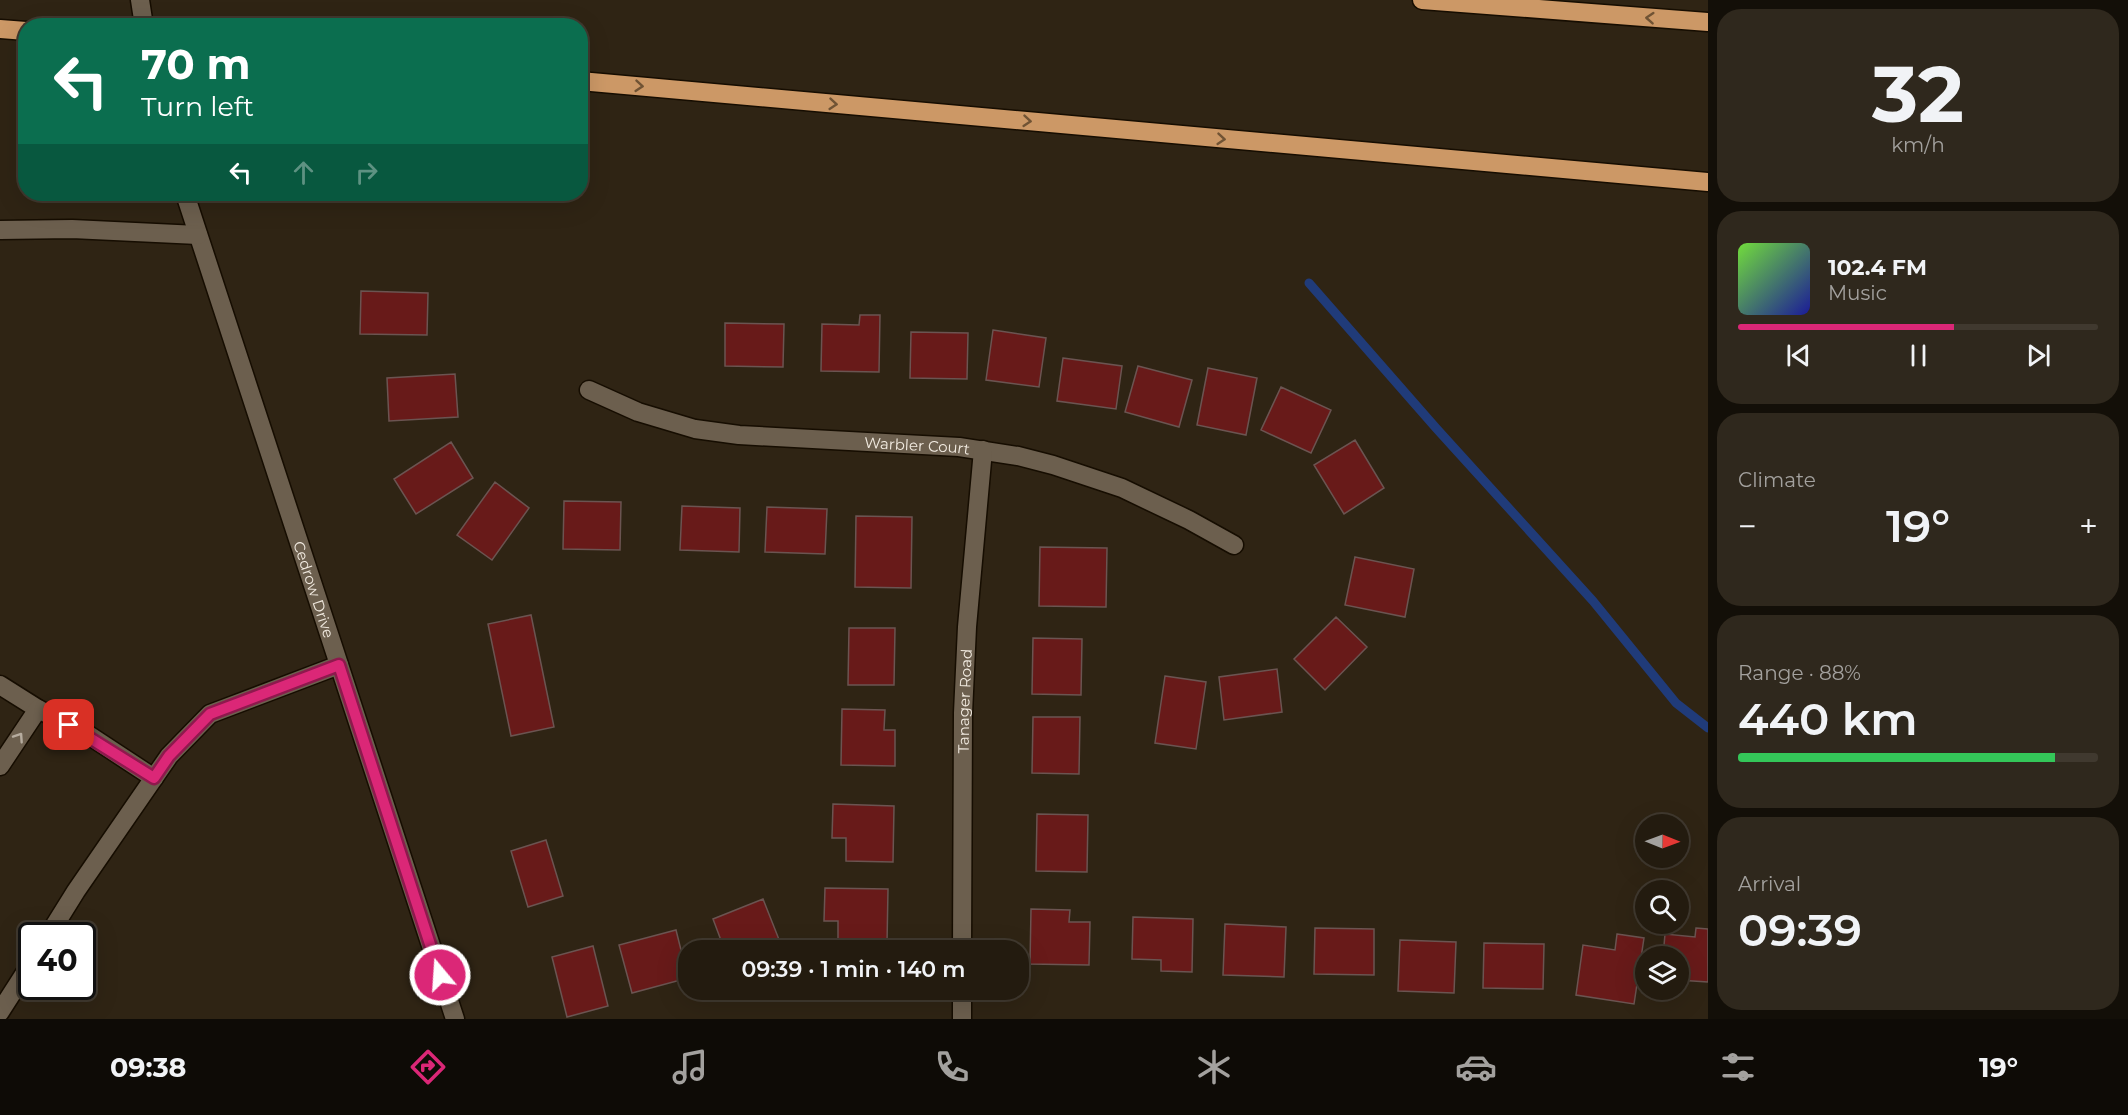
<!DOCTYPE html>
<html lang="en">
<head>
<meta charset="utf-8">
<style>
	:root { --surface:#231b0f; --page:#2f281d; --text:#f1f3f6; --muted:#a3a19e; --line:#40392f; --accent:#db2777 }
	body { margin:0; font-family:Montserrat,sans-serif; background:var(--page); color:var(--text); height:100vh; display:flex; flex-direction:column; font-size:22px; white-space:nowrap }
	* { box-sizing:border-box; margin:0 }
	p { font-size:20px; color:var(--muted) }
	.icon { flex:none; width:33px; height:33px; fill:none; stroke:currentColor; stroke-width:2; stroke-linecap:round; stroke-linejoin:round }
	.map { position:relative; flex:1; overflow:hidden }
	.side { display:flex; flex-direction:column; gap:9px; padding:9px; background:#130f08; width:420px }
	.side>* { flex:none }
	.banner { position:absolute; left:18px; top:18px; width:570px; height:183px; border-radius:24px; box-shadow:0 6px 24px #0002,0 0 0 2px var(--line); background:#0b6e4f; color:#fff; overflow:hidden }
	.needle { width:39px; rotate:91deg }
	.controls { position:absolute; left:1635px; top:814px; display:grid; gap:12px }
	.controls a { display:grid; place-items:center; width:54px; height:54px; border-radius:50%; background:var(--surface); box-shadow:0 6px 24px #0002,0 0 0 2px var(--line); font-size:30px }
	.speed { position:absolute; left:18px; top:922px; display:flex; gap:12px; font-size:30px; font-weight:700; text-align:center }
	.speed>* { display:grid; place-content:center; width:78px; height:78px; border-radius:50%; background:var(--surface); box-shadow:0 6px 24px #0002,0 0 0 2px var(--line); line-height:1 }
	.speed .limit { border:3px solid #111; border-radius:9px; background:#fff; color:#111 }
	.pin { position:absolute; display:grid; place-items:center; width:51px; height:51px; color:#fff; margin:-26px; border-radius:12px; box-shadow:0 3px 9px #0006 }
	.me { position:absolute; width:66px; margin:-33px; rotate:342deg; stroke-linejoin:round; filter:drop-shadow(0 0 4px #0008) }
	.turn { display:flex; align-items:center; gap:21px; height:126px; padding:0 24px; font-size:27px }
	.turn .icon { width:78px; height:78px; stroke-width:2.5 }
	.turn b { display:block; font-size:42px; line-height:51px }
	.lanes { display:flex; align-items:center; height:57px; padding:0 24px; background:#0003; justify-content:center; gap:30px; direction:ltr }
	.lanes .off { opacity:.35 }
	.big { font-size:45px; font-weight:600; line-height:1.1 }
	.side .tile { flex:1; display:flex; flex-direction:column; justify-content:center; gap:9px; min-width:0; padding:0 21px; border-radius:24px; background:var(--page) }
	.side .dial { align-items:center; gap:0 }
	.dial b { font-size:78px; line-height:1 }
	.song { display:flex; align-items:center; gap:18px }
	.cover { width:72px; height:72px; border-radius:9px; background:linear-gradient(135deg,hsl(100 70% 55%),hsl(240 70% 35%)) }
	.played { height:6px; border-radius:3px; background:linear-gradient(90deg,var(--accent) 60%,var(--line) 60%) }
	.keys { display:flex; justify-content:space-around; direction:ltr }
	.heat { display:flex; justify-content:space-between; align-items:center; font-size:33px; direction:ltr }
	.charge { height:9px; border-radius:4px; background:linear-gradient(90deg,#34c759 88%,var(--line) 0) }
	.trip { position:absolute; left:678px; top:940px; width:351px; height:60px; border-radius:24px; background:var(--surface); box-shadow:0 6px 24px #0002,0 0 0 2px var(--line); font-weight:600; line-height:60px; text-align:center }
	.tabs { display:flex; height:96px; justify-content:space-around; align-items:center; background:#0e0b06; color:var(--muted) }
	.tabs .icon { width:42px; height:42px }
	.tabs .current { color:var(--accent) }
	.tabs b { font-size:27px; color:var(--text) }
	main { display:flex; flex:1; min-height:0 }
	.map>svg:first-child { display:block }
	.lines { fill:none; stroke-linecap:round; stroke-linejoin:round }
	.stream { stroke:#203b79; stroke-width:9 }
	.building { fill:#681a19; stroke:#6b5451; stroke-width:1.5 }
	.minor-casing { stroke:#160d01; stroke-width:21 }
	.highway-casing { stroke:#160d01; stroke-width:21 }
	.minor { stroke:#6c5f4e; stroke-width:18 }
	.highway { stroke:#cc9866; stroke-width:18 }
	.oneway { stroke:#705334 }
	.oneway2 { stroke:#b6ac9f }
	.route-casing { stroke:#8e194d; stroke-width:15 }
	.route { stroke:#db2777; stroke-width:10 }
	.labels { text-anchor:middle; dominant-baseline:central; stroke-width:6; stroke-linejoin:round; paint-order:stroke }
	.street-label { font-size:15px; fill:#f2ebe1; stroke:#251a0b }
</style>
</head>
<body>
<main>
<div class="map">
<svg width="1708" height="1019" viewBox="0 0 1708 1019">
	<rect width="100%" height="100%" fill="#2f2414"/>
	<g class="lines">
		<path class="stream" d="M1309,283L1436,428L1593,601L1676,703L1708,728"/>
	</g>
	<path class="building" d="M361,291L428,293L427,335L360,334Z
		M860,315H880L879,372L821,371L822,324L859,325Z
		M725,323L784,324L783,367L725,366Z
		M993,330L1046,338L1039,387L986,380Z
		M911,332L968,333L967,379L910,378Z
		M1063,358L1122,366L1116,409L1057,401Z
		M1138,366L1192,380L1179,427L1125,412Z
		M1208,368L1257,378L1246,435L1197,425Z
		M455,374L458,417L389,421L387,378Z
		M1281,387L1331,410L1311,453L1261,430Z
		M1355,440L1384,488L1344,514L1314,465Z
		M451,442L473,478L416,514L394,479Z
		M495,482L529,508L492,560L457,535Z
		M564,501L621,502L620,550L563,549Z
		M682,506L740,508L739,552L680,550Z
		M767,507L827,509L825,554L765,552Z
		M856,516L912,517L911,588L855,587Z
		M1040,547L1107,548L1106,607L1039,606Z
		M1355,557L1414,569L1405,617L1345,605Z
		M531,615L554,727L511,736L488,624Z
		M1336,617L1367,647L1325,690L1294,659Z
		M849,628H895L894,685H848Z
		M1033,638L1082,639L1081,695L1032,694Z
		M1277,669L1282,712L1224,720L1219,677Z
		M1165,676L1206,682L1196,749L1155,743Z
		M842,709L885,710L884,730H895V766L841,765Z
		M1033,717H1080L1079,774L1032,773Z
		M833,804L894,806L893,862L846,861V838H832Z
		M1037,814L1088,815L1087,872L1036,871Z
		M546,840L563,896L528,907L511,851Z
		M825,888L888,889L887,944L838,943V921H824Z
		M763,899L780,942L757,951H725L713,919Z
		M1031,909L1070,910L1069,922H1090L1089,965L1030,964Z
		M1133,917L1193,919L1192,972L1161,971V960L1132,959Z
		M1225,924L1286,927L1284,977L1223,975Z
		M1315,928L1374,929V975L1314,974Z
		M1696,928L1708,929V982L1678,980V957H1663L1665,934L1695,937Z
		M676,930L688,978L632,993L619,945Z
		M1617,934L1644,938L1634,1004L1576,995L1583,945L1615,950Z
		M1400,940L1456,942L1454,993L1398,991Z
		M1484,943L1544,944L1543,989L1483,988Z
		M593,946L608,1006L567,1017L552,957Z"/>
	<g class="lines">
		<g class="minor-casing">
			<g id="minor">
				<path d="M140,0L144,26"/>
				<path id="s1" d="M185,194L455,1019"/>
				<path d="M0,230L72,229L198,235"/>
				<path id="s2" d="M589,390L638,412L695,429L739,435L959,447L1018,456L1053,465L1122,488L1189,520L1234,545"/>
				<path d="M0,685L38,709L84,732L154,778"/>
				<path d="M0,766L38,709"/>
				<path d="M48,936L76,891L169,756L210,714L339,665"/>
				<path id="s3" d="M962,951L963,713L967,627L983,450"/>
				<path d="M0,1012L32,962"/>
				<path d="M962,1019V990"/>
			</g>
		</g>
		<g class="highway-casing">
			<path id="highway" d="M1422,0L1708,22
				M0,29L26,31
				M580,81L1708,182"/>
		</g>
		<use href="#minor" class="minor"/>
		<use href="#highway" class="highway"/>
	</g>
	<defs><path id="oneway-chevron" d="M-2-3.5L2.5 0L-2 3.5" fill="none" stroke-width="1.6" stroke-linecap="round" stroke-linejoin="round" transform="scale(1.5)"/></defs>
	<g class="oneway">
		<use href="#oneway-chevron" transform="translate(1650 18) rotate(-176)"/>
		<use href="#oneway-chevron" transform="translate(639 86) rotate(5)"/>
		<use href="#oneway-chevron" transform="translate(833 104) rotate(5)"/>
		<use href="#oneway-chevron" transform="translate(1027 121) rotate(5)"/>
		<use href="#oneway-chevron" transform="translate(1221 139) rotate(5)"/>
	</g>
	<use class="oneway2" href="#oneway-chevron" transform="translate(19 737) rotate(-56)"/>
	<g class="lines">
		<g class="route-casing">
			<path id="route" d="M69,725L154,778L169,756L210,714L339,665L440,975"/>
		</g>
		<use href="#route" class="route"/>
	</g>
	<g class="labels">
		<g class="street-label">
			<text stroke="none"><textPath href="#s2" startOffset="336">Warbler Court</textPath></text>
			<text stroke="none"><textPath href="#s1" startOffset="416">Cedrow Drive</textPath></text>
			<text stroke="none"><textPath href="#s3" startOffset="250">Tanager Road</textPath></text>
		</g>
	</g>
</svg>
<div class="controls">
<a><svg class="needle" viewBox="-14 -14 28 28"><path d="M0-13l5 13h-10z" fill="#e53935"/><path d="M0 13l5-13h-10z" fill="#a3a19e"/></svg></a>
<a><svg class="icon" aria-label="search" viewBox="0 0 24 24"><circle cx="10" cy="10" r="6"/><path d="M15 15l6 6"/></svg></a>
<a><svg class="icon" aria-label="layers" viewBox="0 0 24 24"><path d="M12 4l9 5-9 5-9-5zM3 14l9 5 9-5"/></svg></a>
</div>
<div class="speed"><div class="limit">40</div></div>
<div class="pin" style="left:69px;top:725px;background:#d93025"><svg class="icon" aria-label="arrive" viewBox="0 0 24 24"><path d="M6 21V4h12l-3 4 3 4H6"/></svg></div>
<svg class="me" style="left:440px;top:975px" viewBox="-20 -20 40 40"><circle r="17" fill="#db2777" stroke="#fff" stroke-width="3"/><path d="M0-11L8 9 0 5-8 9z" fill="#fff"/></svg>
<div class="trip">09:39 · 1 min · 140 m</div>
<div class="banner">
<div class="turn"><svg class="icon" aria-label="left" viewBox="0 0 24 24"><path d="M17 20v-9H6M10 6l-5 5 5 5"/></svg><div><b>70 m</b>Turn left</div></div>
<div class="lanes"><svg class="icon" aria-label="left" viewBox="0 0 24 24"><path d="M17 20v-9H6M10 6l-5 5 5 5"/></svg><svg class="icon off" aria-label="ahead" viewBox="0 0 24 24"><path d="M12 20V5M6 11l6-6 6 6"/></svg><svg class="icon off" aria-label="right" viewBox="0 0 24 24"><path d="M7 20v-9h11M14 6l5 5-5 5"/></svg></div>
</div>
</div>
<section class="side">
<div class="tile dial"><b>32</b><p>km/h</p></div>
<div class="tile">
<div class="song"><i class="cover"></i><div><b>102.4 FM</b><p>Music</p></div></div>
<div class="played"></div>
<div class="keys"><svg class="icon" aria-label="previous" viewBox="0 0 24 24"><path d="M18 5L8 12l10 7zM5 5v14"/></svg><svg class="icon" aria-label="pause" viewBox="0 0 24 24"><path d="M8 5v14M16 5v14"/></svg><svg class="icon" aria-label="next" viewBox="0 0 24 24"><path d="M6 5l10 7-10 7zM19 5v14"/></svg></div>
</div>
<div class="tile"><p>Climate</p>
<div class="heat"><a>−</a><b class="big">19°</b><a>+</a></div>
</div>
<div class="tile"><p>Range · 88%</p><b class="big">440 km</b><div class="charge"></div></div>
<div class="tile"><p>Arrival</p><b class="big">09:39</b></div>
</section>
</main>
<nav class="tabs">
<b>09:38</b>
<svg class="icon current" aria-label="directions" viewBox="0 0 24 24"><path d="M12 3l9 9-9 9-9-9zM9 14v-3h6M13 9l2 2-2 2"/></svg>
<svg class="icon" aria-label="music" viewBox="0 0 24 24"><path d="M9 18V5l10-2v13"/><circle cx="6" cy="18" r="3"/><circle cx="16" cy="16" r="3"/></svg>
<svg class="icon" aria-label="phone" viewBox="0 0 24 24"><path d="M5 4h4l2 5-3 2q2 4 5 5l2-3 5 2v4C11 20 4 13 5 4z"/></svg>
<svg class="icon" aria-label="climate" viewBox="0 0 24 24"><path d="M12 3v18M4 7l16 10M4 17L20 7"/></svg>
<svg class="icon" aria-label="car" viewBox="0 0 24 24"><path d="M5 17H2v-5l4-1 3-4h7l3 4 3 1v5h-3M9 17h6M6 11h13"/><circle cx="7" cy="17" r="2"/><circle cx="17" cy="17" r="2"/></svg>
<svg class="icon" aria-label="filters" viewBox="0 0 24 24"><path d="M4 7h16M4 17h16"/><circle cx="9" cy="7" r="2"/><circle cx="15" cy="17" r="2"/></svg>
<b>19°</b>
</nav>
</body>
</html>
